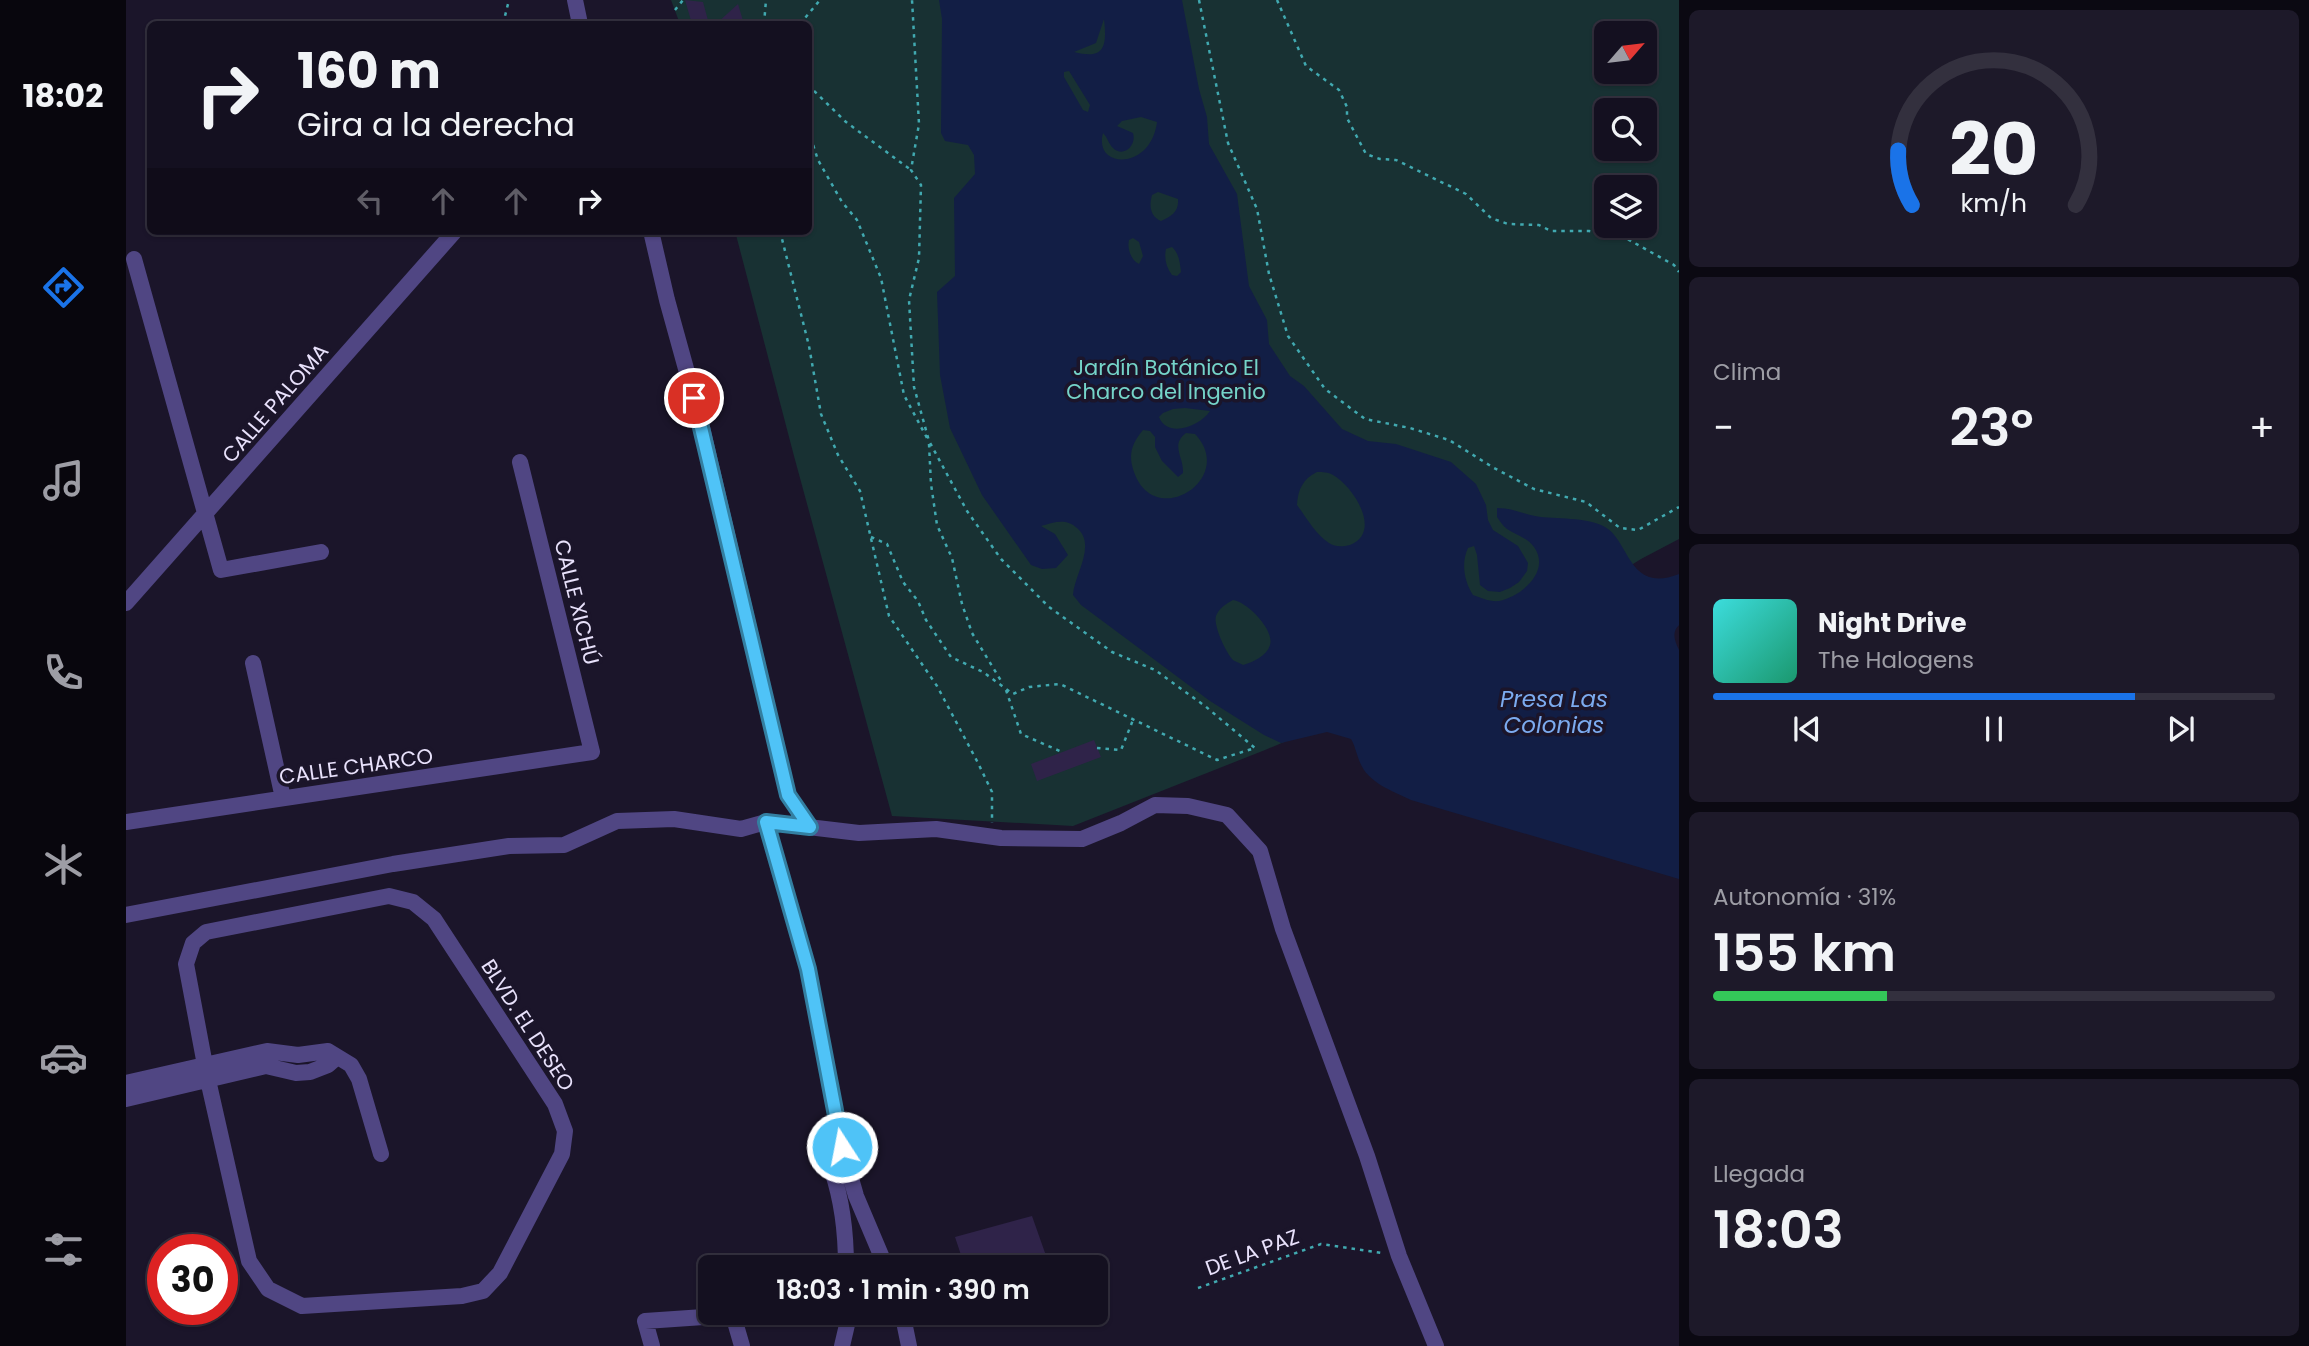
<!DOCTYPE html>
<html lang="es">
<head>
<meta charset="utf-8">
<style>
	:root { --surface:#141020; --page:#1d1929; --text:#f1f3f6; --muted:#9d9da5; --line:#33303e; --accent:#1a73e8 }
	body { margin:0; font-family:Poppins,sans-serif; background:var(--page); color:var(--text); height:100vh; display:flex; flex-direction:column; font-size:26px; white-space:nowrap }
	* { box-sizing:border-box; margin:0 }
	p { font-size:23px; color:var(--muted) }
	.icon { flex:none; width:38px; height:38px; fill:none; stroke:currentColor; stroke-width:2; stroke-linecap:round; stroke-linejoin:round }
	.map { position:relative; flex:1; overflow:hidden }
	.side { display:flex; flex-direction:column; gap:10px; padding:10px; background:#0b0912; width:630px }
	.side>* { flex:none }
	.guide { position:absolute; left:21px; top:21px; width:665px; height:214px; border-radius:10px; box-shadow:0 2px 5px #0004,0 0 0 2px var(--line); background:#141020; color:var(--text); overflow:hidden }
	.needle { width:46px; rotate:62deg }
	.tools { position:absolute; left:1468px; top:21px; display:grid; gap:14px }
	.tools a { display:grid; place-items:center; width:63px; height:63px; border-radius:10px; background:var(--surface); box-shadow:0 2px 5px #0004,0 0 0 2px var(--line); font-size:35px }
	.speed { position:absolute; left:21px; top:1234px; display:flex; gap:14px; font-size:35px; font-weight:700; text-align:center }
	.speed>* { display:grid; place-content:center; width:91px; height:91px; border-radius:50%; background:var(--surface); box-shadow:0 2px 5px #0004,0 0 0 2px var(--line); line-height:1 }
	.speed .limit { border:10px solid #d22; background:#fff; color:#111 }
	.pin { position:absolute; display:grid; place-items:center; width:60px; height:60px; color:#fff; margin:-30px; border:4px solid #fff; border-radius:50%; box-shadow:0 2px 7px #0007 }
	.me { position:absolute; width:77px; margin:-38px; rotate:349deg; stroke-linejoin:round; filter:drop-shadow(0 0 5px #0008) }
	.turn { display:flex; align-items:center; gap:24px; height:147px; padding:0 35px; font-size:32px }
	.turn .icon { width:91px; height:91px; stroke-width:2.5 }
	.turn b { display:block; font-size:49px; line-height:60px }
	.lanes { display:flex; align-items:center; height:66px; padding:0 35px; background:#0003; justify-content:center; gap:35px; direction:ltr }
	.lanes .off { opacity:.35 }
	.big { font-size:52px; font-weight:600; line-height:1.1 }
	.side .card { flex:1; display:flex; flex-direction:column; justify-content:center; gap:10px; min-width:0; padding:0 24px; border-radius:10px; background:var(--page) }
	.side .dial { align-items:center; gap:0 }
	.dial svg { height:182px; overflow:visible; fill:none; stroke:var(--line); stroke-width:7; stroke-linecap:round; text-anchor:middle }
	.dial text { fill:var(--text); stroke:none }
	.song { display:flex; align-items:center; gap:21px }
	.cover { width:84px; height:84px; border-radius:10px; background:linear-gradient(135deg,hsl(180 70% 55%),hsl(160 70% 35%)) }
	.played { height:7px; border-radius:4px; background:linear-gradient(90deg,var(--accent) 75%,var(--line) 75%) }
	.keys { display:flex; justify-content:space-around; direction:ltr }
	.heat { display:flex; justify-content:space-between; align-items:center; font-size:38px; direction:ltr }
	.charge { height:10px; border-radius:5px; background:linear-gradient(90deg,#34c759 31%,var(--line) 0) }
	.trip { position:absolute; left:572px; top:1255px; width:410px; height:70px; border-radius:10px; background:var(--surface); box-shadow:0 2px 5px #0004,0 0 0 2px var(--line); font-weight:600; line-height:70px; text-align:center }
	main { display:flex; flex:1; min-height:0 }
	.tabs { display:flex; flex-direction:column; width:126px; justify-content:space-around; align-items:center; background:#08060d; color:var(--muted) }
	.tabs .icon { width:49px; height:49px }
	.tabs .current { color:var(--accent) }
	.tabs b { font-size:32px; color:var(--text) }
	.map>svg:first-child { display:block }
	.green { fill:#183133; fill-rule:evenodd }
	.water { fill:#121e45; fill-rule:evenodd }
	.building { fill:#2f2349 }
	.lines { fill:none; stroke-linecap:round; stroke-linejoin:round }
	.path { stroke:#41a9b0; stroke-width:2.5; stroke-dasharray:3.5 5; stroke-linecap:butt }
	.minor { stroke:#504683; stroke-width:16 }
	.route-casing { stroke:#337fa1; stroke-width:18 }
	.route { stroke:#4fc3f7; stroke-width:12 }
	.labels { text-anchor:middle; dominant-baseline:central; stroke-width:7; stroke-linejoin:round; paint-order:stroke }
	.park-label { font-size:21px; fill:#75d4c9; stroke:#1b152a }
	.street-label { font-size:21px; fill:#e8e1fb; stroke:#1b152a }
	.water-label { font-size:23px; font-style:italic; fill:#7cabef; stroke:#1b152a }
</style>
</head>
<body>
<main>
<nav class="tabs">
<b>18:02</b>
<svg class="icon current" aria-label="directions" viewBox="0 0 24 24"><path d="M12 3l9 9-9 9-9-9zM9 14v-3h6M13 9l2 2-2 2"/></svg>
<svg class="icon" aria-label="music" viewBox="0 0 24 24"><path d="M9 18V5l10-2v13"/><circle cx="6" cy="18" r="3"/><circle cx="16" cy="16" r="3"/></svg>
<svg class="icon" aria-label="phone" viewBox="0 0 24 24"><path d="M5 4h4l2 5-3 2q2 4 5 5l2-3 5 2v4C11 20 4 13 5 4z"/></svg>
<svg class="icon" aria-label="climate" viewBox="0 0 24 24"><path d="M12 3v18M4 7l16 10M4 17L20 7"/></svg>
<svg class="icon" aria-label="car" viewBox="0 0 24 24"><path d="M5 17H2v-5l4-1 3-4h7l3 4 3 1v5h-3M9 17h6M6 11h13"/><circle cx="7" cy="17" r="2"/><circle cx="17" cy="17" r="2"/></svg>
<svg class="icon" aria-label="filters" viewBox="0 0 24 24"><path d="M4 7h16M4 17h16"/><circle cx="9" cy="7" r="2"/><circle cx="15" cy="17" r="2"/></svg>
</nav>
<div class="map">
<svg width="1553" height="1346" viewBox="0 0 1553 1346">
	<rect width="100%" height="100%" fill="#1b152a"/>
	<path class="green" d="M545,0H1553V539L1515,559L1397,633L1304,680L1139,750L947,826L766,816L668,456L609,231H682V24H554ZM1480,33H1519V72H1480ZM1480,110H1519V149H1480ZM1480,187H1519V226H1480Z"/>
	<path class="water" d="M813,0H1056L1073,89L1081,117L1083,144L1111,194L1123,286L1141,320L1143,344L1164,376L1178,386L1216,429L1242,441L1270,444L1325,462L1350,484L1360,505L1362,520L1367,530L1392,546L1402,563L1401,571L1393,582L1384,588L1374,592L1362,591L1354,585L1351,555L1348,546L1342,548C1335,563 1338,581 1347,595C1355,598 1364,602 1373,601C1396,596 1425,571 1408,547C1402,538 1390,535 1381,529C1377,526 1374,521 1371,517V508C1385,508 1395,513 1409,516C1431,520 1459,516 1479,527C1504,541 1502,594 1553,574V625C1545,633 1549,641 1553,650V879L1285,800C1265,790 1241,783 1233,760C1230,752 1229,746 1225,739L1201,732L1155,743L1138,735L1084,701L955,605L947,595C948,575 971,545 951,528C940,518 929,522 915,526L929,534L942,555L930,568L916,569L905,565L856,495L824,428L814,375L811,292L829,276L828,198L849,174L848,155L842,145L819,141L815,133L816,19ZM978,19C981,46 979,60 948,52L970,43ZM943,71L964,105L962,112L957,110L938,77V72ZM1015,117L1031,122C1025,171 967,169 977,133C982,138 982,143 987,148C997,158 1011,146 1007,133L991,126L996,121ZM1032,192L1052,199C1053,212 1046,216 1035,221C1024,216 1023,206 1026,195ZM1007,238L1013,242L1017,256L1013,264C1005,260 1001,249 1003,240ZM1046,247C1053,253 1054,263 1055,272L1051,276L1046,275C1040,267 1038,258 1040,249ZM1059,408L1084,411C1074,426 1042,439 1033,417L1037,413L1047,409ZM1017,430L1024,431L1029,437V447L1036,461L1052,477L1057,473C1058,457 1044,445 1060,433L1069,434C1112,479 1026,533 1007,469C1002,453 1007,442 1017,430ZM1191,472C1197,472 1202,472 1207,475C1227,486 1257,532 1224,545C1216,547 1209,547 1203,543C1190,535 1180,517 1171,505C1172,489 1177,479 1191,472ZM1107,600C1120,601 1149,630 1144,645C1141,656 1127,662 1117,665C1116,664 1108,661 1107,660C1100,653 1087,625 1090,616C1093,608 1100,604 1107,600Z"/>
	<path class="building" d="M559,0L577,2L583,24H566Z
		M612,4L618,24H590Z
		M968,740L975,757L911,781L905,764Z
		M906,1216L924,1267H839L829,1237Z
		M855,1312H890V1315L859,1325Z"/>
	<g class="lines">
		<path class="path" d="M1073,0L1102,143L1131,209L1143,274L1162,336L1199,389L1239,419L1284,428L1323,440L1368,468L1408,489L1460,502L1494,528L1512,530L1553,507
			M1151,0L1180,66L1213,90L1221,107V118L1240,154L1254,159L1270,160L1340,194L1365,218L1382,224L1413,225L1425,231H1463L1496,236L1548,265L1553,272
			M549,10L557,0
			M377,24L383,0
			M638,24L640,0
			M674,24L694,0
			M682,85L720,122L785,170
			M682,129L692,160L716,202L731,220L755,278L778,395L801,438
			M654,231L683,346L695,414L712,455L734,491L763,616L811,686L852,763L866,792V823
			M803,444L805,484L811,525L826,558L836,604L846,633L877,684
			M745,537L761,544L777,582L792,601L800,620L825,657L857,672L887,694L903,687L934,684L1091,760L1129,748L1079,706L1029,670L986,652L923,607L875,559L841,511L803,441L788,387L783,300L793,258L795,185L785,170L793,124L786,0
			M880,690L895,734L936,752
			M971,748L995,750L1007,720
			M1072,1288L1195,1244L1256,1253"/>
		<path class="minor" d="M449,0L454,24
			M525,231L541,300L575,423L662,795L684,827
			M8,259L95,570L195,552
			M0,603L329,231
			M127,663L157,798
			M0,822L466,752L394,462
			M640,822L682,969L716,1147L730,1196L760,1267
			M0,915L267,864L383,846L438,845L491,821L548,819L615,829L640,822L733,833L810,829L875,838L956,839L995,823L1029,805L1062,806L1101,815L1134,851L1157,929L1241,1156L1273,1256L1310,1346
			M79,1065L60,964L67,943L80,932L263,896L287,902L308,919L429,1104L439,1131L436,1154L374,1273L357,1291L336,1296L176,1306L142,1289L123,1261L82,1080
			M0,1083L141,1051L172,1055L202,1051L225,1065L233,1079L255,1154
			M0,1099L140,1066L170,1073L184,1072L202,1065L210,1058
			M716,1147L706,1171C717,1203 720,1233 720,1267
			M776,1312L783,1346
			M526,1346L519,1321L607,1315L616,1346
			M716,1346L724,1312"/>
	</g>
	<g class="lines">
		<g class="route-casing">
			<path id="route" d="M568,398L662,795L684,827L640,822L682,969L716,1147"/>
		</g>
		<use href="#route" class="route"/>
	</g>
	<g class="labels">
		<g class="park-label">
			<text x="1040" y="367">Jardín Botánico El<tspan x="1040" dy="24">Charco del Ingenio</tspan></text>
		</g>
		<g class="street-label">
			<text transform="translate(149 403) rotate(-49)">CALLE PALOMA</text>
			<text transform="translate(451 602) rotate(76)">CALLE XICHÚ</text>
			<text transform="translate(230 766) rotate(-8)">CALLE CHARCO</text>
			<text transform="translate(402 1025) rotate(57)">BLVD. EL DESEO</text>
			<text transform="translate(1126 1252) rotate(-20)">DE LA PAZ</text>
		</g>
		<g class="water-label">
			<text x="1428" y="699">Presa Las<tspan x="1428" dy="26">Colonias</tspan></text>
		</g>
	</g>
</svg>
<div class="tools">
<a><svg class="needle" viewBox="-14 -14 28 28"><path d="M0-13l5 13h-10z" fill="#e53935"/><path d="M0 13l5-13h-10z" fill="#9d9da5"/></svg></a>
<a><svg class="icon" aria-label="search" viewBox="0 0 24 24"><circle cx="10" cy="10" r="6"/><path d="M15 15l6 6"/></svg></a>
<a><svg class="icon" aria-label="layers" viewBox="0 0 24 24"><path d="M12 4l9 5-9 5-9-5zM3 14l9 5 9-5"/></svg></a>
</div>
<div class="speed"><div class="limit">30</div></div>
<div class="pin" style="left:568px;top:398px;background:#d93025"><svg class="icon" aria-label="arrive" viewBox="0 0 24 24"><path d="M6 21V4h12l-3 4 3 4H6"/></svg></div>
<svg class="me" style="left:716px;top:1147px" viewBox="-20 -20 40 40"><circle r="17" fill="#4fc3f7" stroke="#fff" stroke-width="3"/><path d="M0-11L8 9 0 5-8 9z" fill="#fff"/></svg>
<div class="trip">18:03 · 1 min · 390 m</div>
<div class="guide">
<div class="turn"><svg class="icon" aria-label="right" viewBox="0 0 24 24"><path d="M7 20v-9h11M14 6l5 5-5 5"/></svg><div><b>160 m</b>Gira a la derecha</div></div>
<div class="lanes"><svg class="icon off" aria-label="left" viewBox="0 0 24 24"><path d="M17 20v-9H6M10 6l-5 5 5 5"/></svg><svg class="icon off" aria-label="ahead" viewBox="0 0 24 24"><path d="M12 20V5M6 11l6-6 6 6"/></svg><svg class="icon off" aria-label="ahead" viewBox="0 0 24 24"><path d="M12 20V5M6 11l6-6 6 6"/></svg><svg class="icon" aria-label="right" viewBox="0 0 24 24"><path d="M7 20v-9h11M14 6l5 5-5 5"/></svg></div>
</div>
</div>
<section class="side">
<div class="card dial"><svg viewBox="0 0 100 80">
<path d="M14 69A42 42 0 1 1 86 69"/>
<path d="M14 69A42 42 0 0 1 8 45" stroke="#1a73e8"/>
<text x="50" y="56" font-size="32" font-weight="700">20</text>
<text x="50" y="72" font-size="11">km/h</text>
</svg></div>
<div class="card"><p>Clima</p>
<div class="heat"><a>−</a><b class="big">23°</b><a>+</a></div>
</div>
<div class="card">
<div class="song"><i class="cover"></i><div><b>Night Drive</b><p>The Halogens</p></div></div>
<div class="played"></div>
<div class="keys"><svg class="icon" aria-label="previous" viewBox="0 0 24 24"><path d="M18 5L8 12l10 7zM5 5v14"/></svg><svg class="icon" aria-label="pause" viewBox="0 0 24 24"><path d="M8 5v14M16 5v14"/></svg><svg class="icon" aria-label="next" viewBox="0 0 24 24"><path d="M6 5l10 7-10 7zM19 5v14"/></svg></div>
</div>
<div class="card"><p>Autonomía · 31%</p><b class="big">155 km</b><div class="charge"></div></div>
<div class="card"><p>Llegada</p><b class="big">18:03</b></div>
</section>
</main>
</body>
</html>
